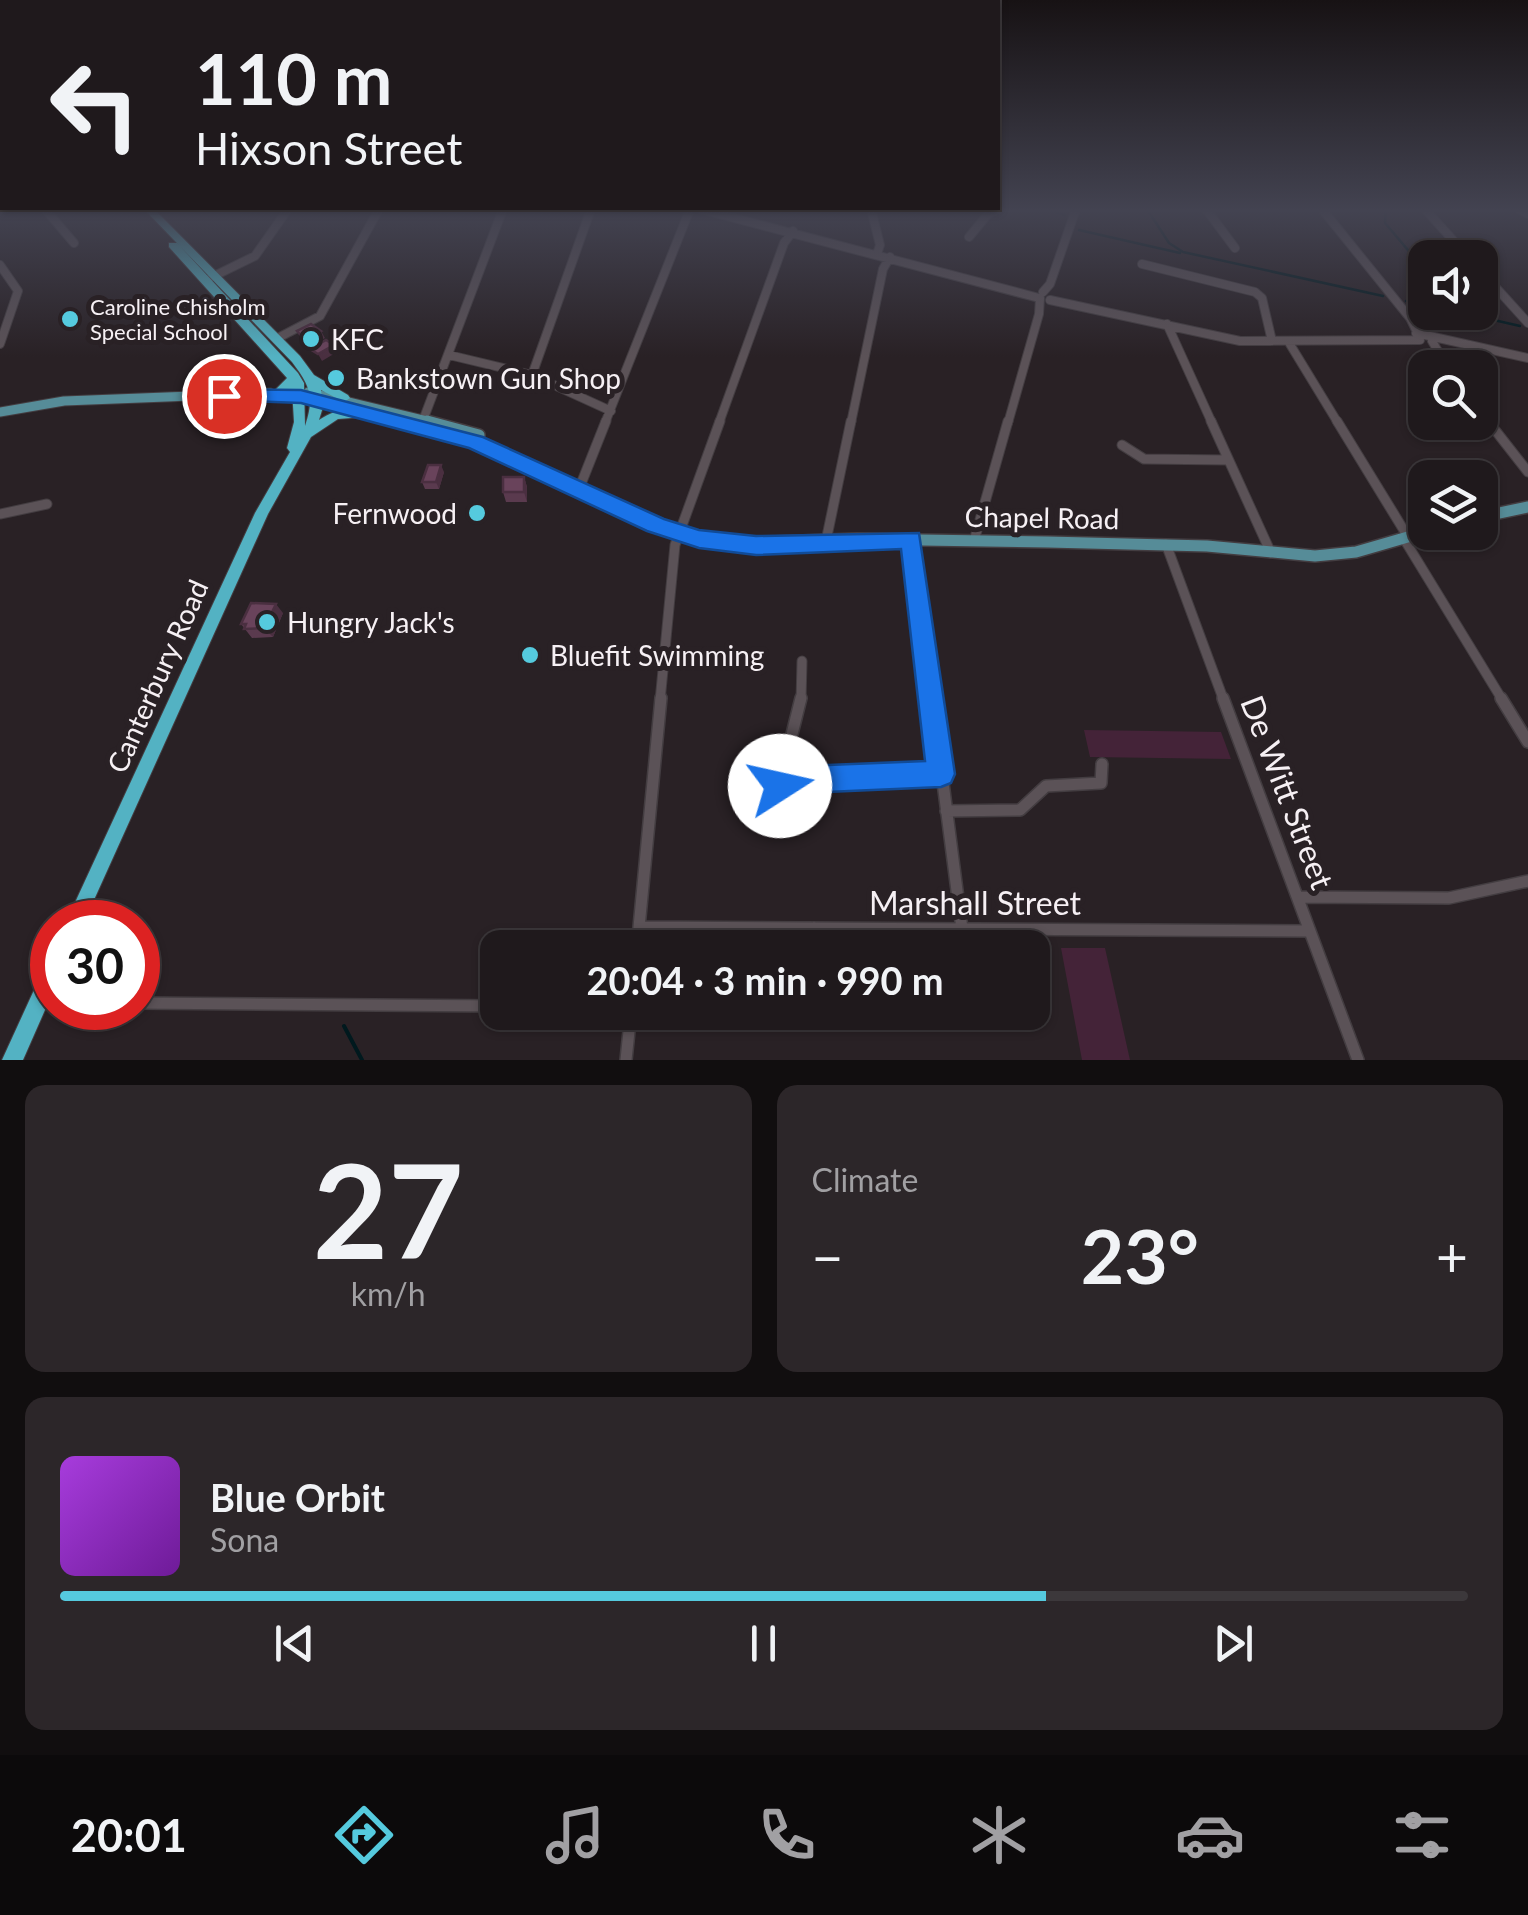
<!DOCTYPE html>
<html lang="en">
<head>
<meta charset="utf-8">
<style>
	:root { --surface:#1f191c; --page:#2c2629; --text:#f1f3f6; --muted:#a1a0a3; --line:#3c383b; --accent:#55cade }
	body { margin:0; font-family:Lato,sans-serif; background:var(--page); color:var(--text); height:100vh; display:flex; flex-direction:column; font-size:38px; white-space:nowrap }
	* { box-sizing:border-box; margin:0 }
	p { font-size:32px; color:var(--muted) }
	.icon { flex:none; width:55px; height:55px; fill:none; stroke:currentColor; stroke-width:2; stroke-linecap:round; stroke-linejoin:round }
	.map { position:relative; height:1060px; overflow:hidden }
	.details { display:flex; flex-direction:column; gap:25px; padding:25px; background:#110e0f; flex:1 }
	.details>* { flex:none }
	.guide { position:absolute; left:0px; top:0px; width:1000px; height:210px; box-shadow:0 2px 8px #0004,0 0 0 2px var(--line); background:#1f191c; color:var(--text); overflow:hidden }
	.controls { position:absolute; left:1408px; top:240px; display:grid; gap:20px }
	.controls a { display:grid; place-items:center; width:90px; height:90px; border-radius:20px; background:var(--surface); box-shadow:0 2px 8px #0004,0 0 0 2px var(--line); font-size:50px }
	.speed { position:absolute; left:30px; top:900px; display:flex; gap:20px; font-size:50px; font-weight:700; text-align:center }
	.speed>* { display:grid; place-content:center; width:130px; height:130px; border-radius:50%; background:var(--surface); box-shadow:0 2px 8px #0004,0 0 0 2px var(--line); line-height:1 }
	.speed .limit { border:15px solid #d22; background:#fff; color:#111 }
	.pin { position:absolute; display:grid; place-items:center; width:85px; height:85px; color:#fff; margin:-42px; border:5px solid #fff; border-radius:50%; box-shadow:0 2px 10px #0007 }
	.me { position:absolute; width:110px; margin:-55px; rotate:80deg; stroke-linejoin:round; filter:drop-shadow(0 0 8px #0008) }
	.turn { display:flex; align-items:center; gap:35px; height:210px; padding:0 30px; font-size:45px }
	.turn .icon { width:130px; height:130px; stroke-width:2.5 }
	.turn b { display:block; font-size:70px; line-height:85px }
	.big { font-size:75px; font-weight:700; line-height:1.1 }
	.details .widget { flex:1; display:flex; flex-direction:column; justify-content:center; gap:15px; min-width:0; padding:0 35px; border-radius:20px; background:var(--page) }
	.details .dial { align-items:center; gap:0 }
	.dial b { font-size:130px; line-height:1 }
	.song { display:flex; align-items:center; gap:30px }
	.cover { width:120px; height:120px; border-radius:15px; background:linear-gradient(135deg,hsl(280 70% 55%),hsl(280 70% 35%)) }
	.played { height:10px; border-radius:5px; background:linear-gradient(90deg,var(--accent) 70%,var(--line) 70%) }
	.keys { display:flex; justify-content:space-around; direction:ltr }
	.heat { display:flex; justify-content:space-between; align-items:center; font-size:55px; direction:ltr }
	.details .tiles { flex:1; display:grid; gap:25px; grid-template-columns:1fr 1fr }
	.widget:last-child { grid-column:span 2 }
	.trip { position:absolute; left:480px; top:930px; width:570px; height:100px; border-radius:20px; background:var(--surface); box-shadow:0 2px 8px #0004,0 0 0 2px var(--line); font-weight:700; line-height:100px; text-align:center }
	.tab-bar { display:flex; height:160px; justify-content:space-around; align-items:center; background:#0c0a0b; color:var(--muted) }
	.tab-bar .icon { width:70px; height:70px }
	.tab-bar .current { color:var(--accent) }
	.tab-bar b { font-size:45px; color:var(--text) }
	.map>svg:first-child { display:block }
	.green { fill:#442338 }
	.lines { fill:none; stroke-linecap:round; stroke-linejoin:round }
	.stream-far1 { stroke:#00191e; stroke-width:2.5 }
	.stream { stroke:#00191e; stroke-width:4 }
	.minor-far2-casing { stroke:#433d41; stroke-width:10 }
	.minor-far1-casing { stroke:#433d41; stroke-width:11 }
	.minor-casing { stroke:#433d41; stroke-width:14 }
	.major-far1-casing { stroke:#433d41; stroke-width:11 }
	.major-casing { stroke:#433d41; stroke-width:14 }
	.highway-casing { stroke:#433d41; stroke-width:2 }
	.minor-far2 { stroke:#5b5257; stroke-width:8 }
	.minor-far1 { stroke:#5b5257; stroke-width:9 }
	.minor { stroke:#5b5257; stroke-width:11 }
	.major-far1 { stroke:#568c98; stroke-width:9 }
	.major { stroke:#568c98; stroke-width:11 }
	.highway { fill:#53b2c3; fill-rule:evenodd }
	.wall { fill:#5a3a4e }
	.shaded-wall { fill:#4a2f40 }
	.building { fill:#69435b; stroke:#4a2f40; stroke-width:2.5 }
	.route { fill:#1a73e8; stroke:#114b97; stroke-width:2.5 }
	.poi-dot { fill:#55cade; stroke:#292125; stroke-width:4 }
	.labels { text-anchor:middle; dominant-baseline:central; stroke-width:10; stroke-linejoin:round; paint-order:stroke }
	.far-poi-label { font-size:22px; fill:#f6f0f4; stroke:#292125; text-anchor:start }
	.poi-label { font-size:28px; fill:#f6f0f4; stroke:#292125; text-anchor:start }
	.street-label { font-size:28px; fill:#f6f0f4; stroke:#292125 }
	.near-street-label { font-size:32px; fill:#f6f0f4; stroke:#292125 }
</style>
</head>
<body>
<div class="map">
<svg width="1528" height="1060" viewBox="0 0 1528 1060">
	<rect width="100%" height="100%" fill="#292125"/>
	<path class="green" d="M1084,730L1221,732L1231,759L1090,757Z
		M1061,948H1105L1130,1060H1082Z"/>
	<g class="lines">
		<path class="stream-far1" d="M1046,209L1065,215
			M1147,209L1169,243L1183,252L1383,296
			M1386,210L1385,223L1425,270
			M1079,230L1180,253
			M1406,301L1425,305
			M1459,312L1520,326"/>
		<path class="stream" d="M344,1026L362,1060"/>
		<g class="minor-far2-casing">
			<path id="minor-far2" d="M45,209L74,243
				M700,209L1039,298
				M871,209L880,245L877,254
				M1206,209L1235,248
				M1322,209L1410,318L1417,332
				M1425,209L1469,258
				M1519,209L1528,214
				M969,237L988,214L999,209
				M1142,264L1255,292L1262,298L1272,341
				M0,265L18,291L0,344
				M1480,270L1528,323
				M210,278L255,256L288,209
				M1043,292L1050,284L1076,209
				M1050,300L1240,341L1420,340
				M1167,324L1212,423
				M1416,333L1528,358
				M276,339L320,316L379,209
				M1288,341L1338,423
				M1432,341L1448,368
				M449,355L532,375L611,411
				M532,375L591,209
				M1480,410L1490,423
				M422,423L503,209
				M605,423L690,209
				M719,423L784,243L793,231
				M851,423L883,269L890,257
				M1008,423L1039,314L1040,298"/>
		</g>
		<g class="minor-far1-casing">
			<path id="minor-far1" d="M1211,421L1271,553
				M1337,421L1408,537
				M1488,421L1528,472
				M421,426L423,421
				M1122,445L1144,459L1228,460
				M579,489L606,421
				M0,514L47,504
				M911,539L932,701
				M1404,539L1503,701
				M826,541L851,421
				M974,541L1008,421
				M1166,544L1224,701
				M660,701L675,545L720,421
				M801,701L802,661"/>
		</g>
		<g class="minor-casing">
			<path id="minor" d="M801,698L788,750L796,778L941,774
				M932,698L962,929
				M1223,698L1358,1060
				M1501,698L1528,742
				M780,786L793,776
				M946,811L1020,810L1046,786L1101,783L1102,764
				M1298,897L1449,898L1528,881
				M639,927L1310,931
				M814,928L815,948
				M637,948L661,698
				M138,1003L498,1006
				M817,1012V1023
				M626,1060L631,1012"/>
		</g>
		<g class="major-far1-casing">
			<path id="major-far1" d="M308,392L436,423
				M263,394L317,400L406,423
				M0,412L64,401L270,393"/>
		</g>
		<g class="major-casing">
			<path id="major" d="M396,421L476,442L666,529L726,544L857,539L1048,542L1207,546L1315,556L1356,552L1425,532
				M427,421L479,435
				M1480,517L1528,507"/>
		</g>
		<g class="highway-casing">
			<path id="highway" d="M144,209H154L300,356L314,375L348,395L350,398L344,402L321,390L323,407L319,420C333,410 357,403 371,413L365,417L338,419L311,437L268,514L84,922H66L255,513L290,452L287,448L294,422L292,389L280,395L274,391L287,378L169,247V243H177L298,373L304,383L305,426C315,396 310,386 292,362Z
				M52,963V994L23,1060H2L45,966Z"/>
		</g>
		<use href="#minor-far2" class="minor-far2"/>
		<use href="#minor-far1" class="minor-far1"/>
		<use href="#minor" class="minor"/>
		<use href="#major-far1" class="major-far1"/>
		<use href="#major" class="major"/>
		<use href="#highway" class="highway"/>
	</g>
	<path class="wall" d="M444,472L439,489H425L422,482Z
		M524,477L527,487V502H506L503,492Z
		M283,613L273,637L252,638L241,624Z"/>
	<path class="shaded-wall" d="M321,331L325,338L308,346L304,339Z
		M334,345L337,352L322,361L318,354Z
		M441,465L444,472L439,489L436,482Z
		M524,477L527,487V502L524,492Z
		M276,604L283,613L273,637L264,628Z"/>
	<path class="building" d="M311,324L321,331L304,339L297,331Z
		M326,340L334,345L318,354L310,349Z
		M428,465H441L436,482H422Z
		M503,477H524V492H503Z
		M251,603L276,604L264,628L244,629L246,624H241Z"/>
	<linearGradient id="sky" x2="0" y2="1"><stop stop-color="#171214"/><stop offset="0.59" stop-color="#434351"/><stop offset="1" stop-color="#434351" stop-opacity="0"/></linearGradient>
	<rect width="1528" height="357" fill="url(#sky)"/>
	<path class="route" d="M224,389L301,390L483,437L664,519L699,530L756,536L919,533L955,774L951,783L941,787L804,793L797,791L780,800L770,796L766,786L770,777L794,762L804,766L925,761L901,549L756,555L699,548L647,531L469,448L301,403L217,400V391Z"/>
	<g class="poi-dot">
		<circle cx="70" cy="319" r="10"/>
		<circle cx="311" cy="339" r="10"/>
		<circle cx="336" cy="378" r="10"/>
		<circle cx="477" cy="513" r="10"/>
		<circle cx="267" cy="622" r="10"/>
		<circle cx="530" cy="655" r="10"/>
	</g>
	<g class="labels">
		<g class="far-poi-label">
			<text x="90" y="306">Caroline Chisholm<tspan x="90" dy="25">Special School</tspan></text>
		</g>
		<g class="poi-label">
			<text x="331" y="339">KFC</text>
			<text x="356" y="378">Bankstown Gun Shop</text>
			<text x="457" y="513" text-anchor="end">Fernwood</text>
			<text x="287" y="622">Hungry Jack's</text>
			<text x="550" y="655">Bluefit Swimming</text>
		</g>
		<g class="street-label">
			<text transform="translate(1042 517) rotate(1)">Chapel Road</text>
			<text transform="translate(157 676) rotate(-66)">Canterbury Road</text>
		</g>
		<g class="near-street-label">
			<text transform="translate(1288 792) rotate(69)">De Witt Street</text>
			<text x="975" y="902">Marshall Street</text>
		</g>
	</g>
</svg>
<div class="controls">
<a><svg class="icon" aria-label="sound" viewBox="0 0 24 24"><path d="M4 9h4l5-4v14l-5-4H4zM17 9q2 3 0 6"/></svg></a>
<a><svg class="icon" aria-label="search" viewBox="0 0 24 24"><circle cx="10" cy="10" r="6"/><path d="M15 15l6 6"/></svg></a>
<a><svg class="icon" aria-label="layers" viewBox="0 0 24 24"><path d="M12 4l9 5-9 5-9-5zM3 14l9 5 9-5"/></svg></a>
</div>
<div class="speed"><div class="limit">30</div></div>
<div class="pin" style="left:224px;top:396px;background:#d93025"><svg class="icon" aria-label="arrive" viewBox="0 0 24 24"><path d="M6 21V4h12l-3 4 3 4H6"/></svg></div>
<svg class="me" style="left:780px;top:786px" viewBox="-20 -20 40 40"><circle r="19" fill="#fff"/><path d="M0-13L10 11 0 6-10 11z" fill="#1a73e8"/></svg>
<div class="trip">20:04 · 3 min · 990 m</div>
<div class="guide">
<div class="turn"><svg class="icon" aria-label="left" viewBox="0 0 24 24"><path d="M17 20v-9H6M10 6l-5 5 5 5"/></svg><div><b>110 m</b>Hixson Street</div></div>
</div>
</div>
<section class="details">
<div class="tiles">
<div class="widget dial"><b>27</b><p>km/h</p></div>
<div class="widget"><p>Climate</p>
<div class="heat"><a>−</a><b class="big">23°</b><a>+</a></div>
</div>
<div class="widget">
<div class="song"><i class="cover"></i><div><b>Blue Orbit</b><p>Sona</p></div></div>
<div class="played"></div>
<div class="keys"><svg class="icon" aria-label="previous" viewBox="0 0 24 24"><path d="M18 5L8 12l10 7zM5 5v14"/></svg><svg class="icon" aria-label="pause" viewBox="0 0 24 24"><path d="M8 5v14M16 5v14"/></svg><svg class="icon" aria-label="next" viewBox="0 0 24 24"><path d="M6 5l10 7-10 7zM19 5v14"/></svg></div>
</div>
</div>
</section>
<nav class="tab-bar">
<b>20:01</b>
<svg class="icon current" aria-label="directions" viewBox="0 0 24 24"><path d="M12 3l9 9-9 9-9-9zM9 14v-3h6M13 9l2 2-2 2"/></svg>
<svg class="icon" aria-label="music" viewBox="0 0 24 24"><path d="M9 18V5l10-2v13"/><circle cx="6" cy="18" r="3"/><circle cx="16" cy="16" r="3"/></svg>
<svg class="icon" aria-label="phone" viewBox="0 0 24 24"><path d="M5 4h4l2 5-3 2q2 4 5 5l2-3 5 2v4C11 20 4 13 5 4z"/></svg>
<svg class="icon" aria-label="climate" viewBox="0 0 24 24"><path d="M12 3v18M4 7l16 10M4 17L20 7"/></svg>
<svg class="icon" aria-label="car" viewBox="0 0 24 24"><path d="M5 17H2v-5l4-1 3-4h7l3 4 3 1v5h-3M9 17h6M6 11h13"/><circle cx="7" cy="17" r="2"/><circle cx="17" cy="17" r="2"/></svg>
<svg class="icon" aria-label="filters" viewBox="0 0 24 24"><path d="M4 7h16M4 17h16"/><circle cx="9" cy="7" r="2"/><circle cx="15" cy="17" r="2"/></svg>
</nav>
</body>
</html>
